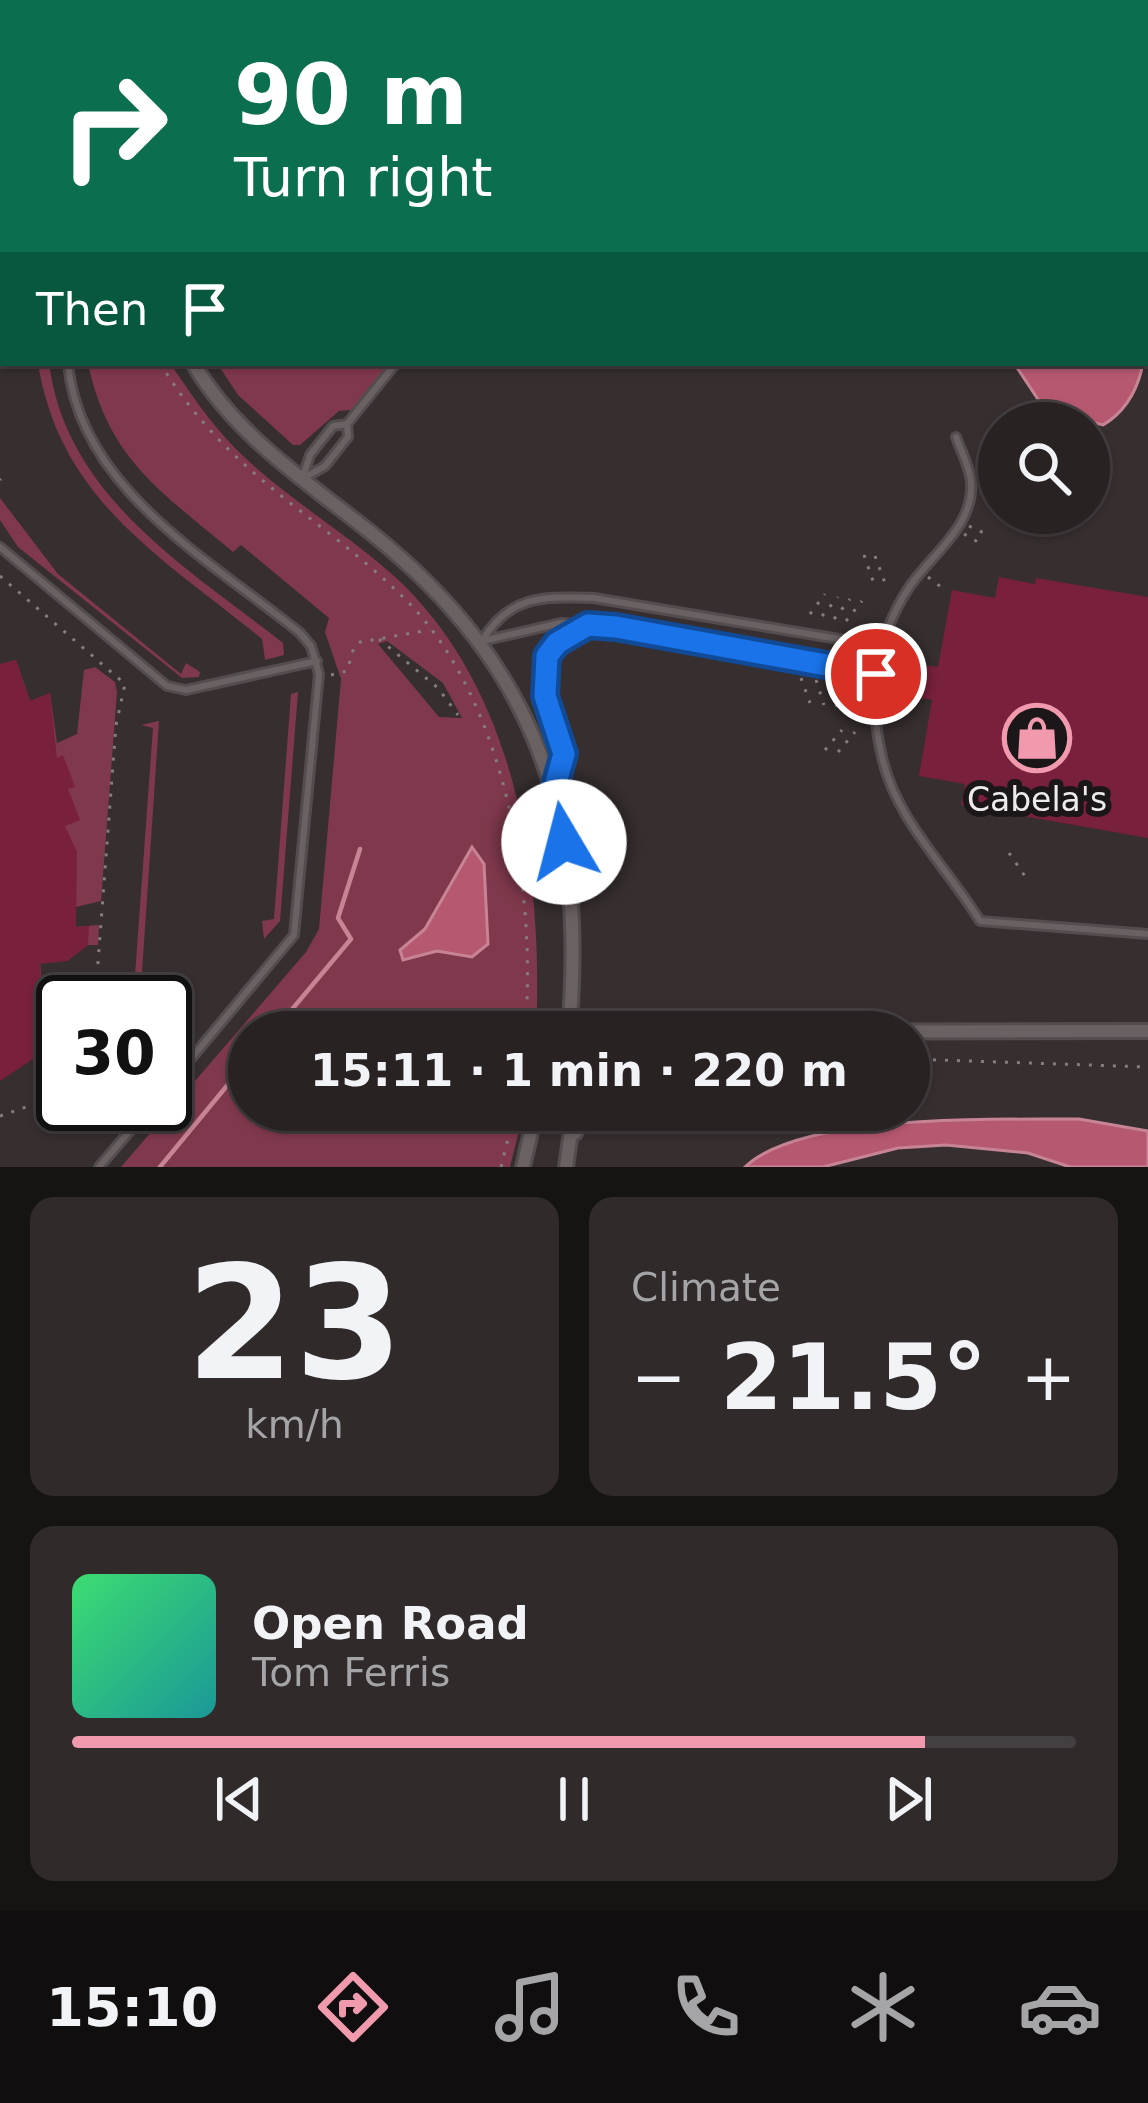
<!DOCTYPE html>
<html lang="en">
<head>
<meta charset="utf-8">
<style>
	:root { --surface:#282223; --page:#302a2b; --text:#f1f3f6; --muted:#a5a4a6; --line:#443f41; --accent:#f29aad }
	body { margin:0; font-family:"DejaVu Sans",sans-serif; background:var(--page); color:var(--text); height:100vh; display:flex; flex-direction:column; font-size:45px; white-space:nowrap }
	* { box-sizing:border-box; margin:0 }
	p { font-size:39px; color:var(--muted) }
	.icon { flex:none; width:66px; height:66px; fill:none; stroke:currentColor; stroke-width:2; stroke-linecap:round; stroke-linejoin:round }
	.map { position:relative; height:1167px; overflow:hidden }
	.panel { display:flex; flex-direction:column; gap:30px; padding:30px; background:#161313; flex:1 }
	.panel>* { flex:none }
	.top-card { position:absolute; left:0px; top:0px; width:1149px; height:366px; box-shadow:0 3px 9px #0004,0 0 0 3px var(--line); background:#0b6e4f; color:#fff; overflow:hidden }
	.controls { position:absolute; left:978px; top:402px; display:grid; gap:24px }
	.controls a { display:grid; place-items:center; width:132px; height:132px; border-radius:50%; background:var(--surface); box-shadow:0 3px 9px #0004,0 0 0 3px var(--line); font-size:60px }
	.speed { position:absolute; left:36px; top:975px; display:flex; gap:24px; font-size:60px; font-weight:700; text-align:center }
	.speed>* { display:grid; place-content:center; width:156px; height:156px; border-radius:50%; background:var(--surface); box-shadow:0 3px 9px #0004,0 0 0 3px var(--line); line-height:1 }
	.speed .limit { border:6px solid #111; border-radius:18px; background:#fff; color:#111 }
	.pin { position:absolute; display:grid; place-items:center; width:102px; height:102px; color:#fff; margin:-51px; border:6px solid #fff; border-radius:50%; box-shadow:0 3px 12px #0007 }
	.me { position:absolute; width:132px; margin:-66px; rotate:352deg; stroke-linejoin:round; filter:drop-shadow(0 0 9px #0008) }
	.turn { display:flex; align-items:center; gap:42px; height:252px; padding:0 36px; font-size:54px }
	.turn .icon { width:156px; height:156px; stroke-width:2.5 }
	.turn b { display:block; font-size:84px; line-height:102px }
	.then { display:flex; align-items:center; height:114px; padding:0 36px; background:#0003; gap:24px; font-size:45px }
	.big { font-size:90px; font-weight:700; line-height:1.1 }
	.panel .tile { flex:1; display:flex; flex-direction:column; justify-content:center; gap:18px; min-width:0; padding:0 42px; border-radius:24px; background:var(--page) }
	.panel .dial { align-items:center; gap:0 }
	.dial b { font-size:156px; line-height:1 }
	.song { display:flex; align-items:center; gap:36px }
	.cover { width:144px; height:144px; border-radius:18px; background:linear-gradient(135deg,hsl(140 70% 55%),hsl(180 70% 35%)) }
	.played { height:12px; border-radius:6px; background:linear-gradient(90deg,var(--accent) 85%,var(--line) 85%) }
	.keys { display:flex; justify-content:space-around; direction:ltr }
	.heat { display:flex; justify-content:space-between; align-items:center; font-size:66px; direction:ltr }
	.panel .tiles { flex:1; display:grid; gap:30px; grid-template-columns:1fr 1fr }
	.tile:last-child { grid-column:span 2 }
	.trip { position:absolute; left:228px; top:1011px; width:702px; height:120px; border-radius:60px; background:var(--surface); box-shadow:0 3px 9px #0004,0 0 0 3px var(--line); font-weight:700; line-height:120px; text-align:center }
	.tabs { display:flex; height:192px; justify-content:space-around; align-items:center; background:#100e0e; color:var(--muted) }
	.tabs .icon { width:84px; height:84px }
	.tabs .active { color:var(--accent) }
	.tabs b { font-size:54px; color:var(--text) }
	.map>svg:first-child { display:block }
	.green { fill:#80394c; fill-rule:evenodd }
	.water { fill:#b65870; stroke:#c78495; stroke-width:3 }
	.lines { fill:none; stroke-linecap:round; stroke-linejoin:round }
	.stream { stroke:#c78495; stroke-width:4.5 }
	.building { fill:#79213c }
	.service-casing { stroke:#544d4f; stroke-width:12 }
	.minor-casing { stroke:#544d4f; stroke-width:18 }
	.path { stroke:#857e7f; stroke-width:3; stroke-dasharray:3 9; stroke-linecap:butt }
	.service { stroke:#6a6162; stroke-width:6 }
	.minor { stroke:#6a6162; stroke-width:12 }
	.route-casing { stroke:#114b97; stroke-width:30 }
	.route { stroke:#1a73e8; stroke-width:21 }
	.labels { text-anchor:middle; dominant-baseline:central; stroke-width:12; stroke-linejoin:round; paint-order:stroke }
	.poi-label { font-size:33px; fill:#efeaeb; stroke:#1b1718 }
</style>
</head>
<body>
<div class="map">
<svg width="1148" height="1167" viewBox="0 0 1148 1167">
	<rect width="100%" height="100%" fill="#362e2f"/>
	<path class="green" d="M38,363H49C66,496 185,566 283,643L284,655L265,660L262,639C162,557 60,501 38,363Z
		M88,363H170C190,393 211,424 237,450C284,497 344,531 394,576C516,687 544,874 536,1032H249V1110H524L510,1167H121L306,952L319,929L341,679L325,632L329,618L241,545L233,552C162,492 108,460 88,363ZM387,641L443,683L462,718L439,717L378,644Z
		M217,363H390L351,410L339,411L300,445H293L238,395Z
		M0,498L58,574L181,674L186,663L200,672L199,677L182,678L18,547L0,520Z
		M16,660L30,701L50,693L57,743L77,734L84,670L95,667L115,682L117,692L101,901L76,907V927L99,925L98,945H88L67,961L40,959L43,1002L0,1029V664Z
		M298,692L280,921L264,939L262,921L274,919L291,694Z
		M159,721L140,1002H133L153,728L141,725Z"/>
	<path class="water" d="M1146,304C1148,349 1145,400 1103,425L1045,410L1014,363H1146Z
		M472,847L484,864L488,944L472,957L437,951L403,960L400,950L425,929Z
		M1079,1119L1148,1131V1167H1070L1028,1153L946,1145L898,1148L823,1167H745C802,1112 1000,1120 1079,1119Z"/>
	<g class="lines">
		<path class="stream" d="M257,3L261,0
			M0,240L3,237
			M273,1032L351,939L338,918L360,849
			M160,1167L249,1059"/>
	</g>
	<path class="building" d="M999,577L1035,584L1036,578L1148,597V838L961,805L965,784L919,776L932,700L911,696L916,664L938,667L952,590L995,598Z
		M16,660L30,701L50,693L57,758L63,755L75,787L68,789L80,820L65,826L77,852L76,927L89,926L88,945L67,961L40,964L43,1007L63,1039L0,1081V664Z"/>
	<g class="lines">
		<g class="service-casing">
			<path id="service" d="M1146,106L1148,105
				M68,363C79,489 212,561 300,633L311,646L319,674L294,935L165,1090
				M956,437C961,451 969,466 971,481C975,527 930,555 908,589C875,640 868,699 882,757C896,820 947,867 980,921L1148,934
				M303,477L310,455L333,426L347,424L396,363
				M304,478L325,466L348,437L347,424
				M0,547L167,686L186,690L317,661
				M482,641C510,594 544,597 594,598L881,646
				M482,641L561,623L616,627L874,674
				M555,787C558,776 565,761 563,750C553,693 515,663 585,627
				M99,1167L153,1104"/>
		</g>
		<g class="minor-casing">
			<path id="minor" d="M177,3L179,0
				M193,363C234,434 307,482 370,532C539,667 587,819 569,1032
				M579,1032L1148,1031
				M575,1133L587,1110
				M523,1167L536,1110
				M566,1167L574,1110"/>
		</g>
		<path class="path" d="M145,3L147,0
			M0,177L3,173
			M160,363C230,478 319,513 408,602C507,703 537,896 525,1032
			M0,480L1,479
			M969,526L984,533
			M964,534L978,542
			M864,555L873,581
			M875,556L885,583
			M0,576L125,684L116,725L95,1002
			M928,577L941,587
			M810,614L825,594
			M822,616L838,597
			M834,619L850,599
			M846,621L862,601
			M379,639L438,688L458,715
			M331,675L347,671L354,647L360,642L430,630
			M801,678L810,703
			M816,680L824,705
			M828,682L837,707
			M825,750L842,730
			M838,752L855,732
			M1009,853L1029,882
			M909,1059L1148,1067
			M0,1116L63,1094
			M501,1167L515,1110"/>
		<use href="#service" class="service"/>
		<use href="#minor" class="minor"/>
	</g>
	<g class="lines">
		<g class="route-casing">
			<path id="route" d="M564,842L553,793L564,754L545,696L547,656L557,643L588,625L616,627L876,674"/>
		</g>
		<use href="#route" class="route"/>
	</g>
	<defs>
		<g id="shop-ring" transform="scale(3.45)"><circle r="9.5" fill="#1b1718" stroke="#f29aad" stroke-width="1.5"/><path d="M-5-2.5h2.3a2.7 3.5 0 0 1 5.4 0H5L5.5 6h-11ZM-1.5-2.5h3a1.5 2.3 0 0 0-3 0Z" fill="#f29aad"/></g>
	</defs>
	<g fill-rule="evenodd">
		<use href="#shop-ring" x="1037" y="738"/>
	</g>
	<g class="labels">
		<g class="poi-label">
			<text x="1037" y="799">Cabela's</text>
		</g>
	</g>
</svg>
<div class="controls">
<a><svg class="icon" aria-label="search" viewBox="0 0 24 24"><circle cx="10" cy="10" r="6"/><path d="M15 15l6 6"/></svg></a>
</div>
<div class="speed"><div class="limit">30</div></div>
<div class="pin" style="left:876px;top:674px;background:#d93025"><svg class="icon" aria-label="arrive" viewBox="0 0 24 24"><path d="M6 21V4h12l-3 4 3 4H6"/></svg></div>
<svg class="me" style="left:564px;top:842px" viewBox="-20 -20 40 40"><circle r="19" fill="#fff"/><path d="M0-13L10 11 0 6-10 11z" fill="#1a73e8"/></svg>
<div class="trip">15:11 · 1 min · 220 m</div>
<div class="top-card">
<div class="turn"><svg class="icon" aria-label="right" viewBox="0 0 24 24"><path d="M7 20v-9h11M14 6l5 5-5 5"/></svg><div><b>90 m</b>Turn right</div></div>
<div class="then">Then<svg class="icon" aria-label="arrive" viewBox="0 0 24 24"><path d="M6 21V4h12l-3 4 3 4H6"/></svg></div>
</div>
</div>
<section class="panel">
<div class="tiles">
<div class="tile dial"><b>23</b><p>km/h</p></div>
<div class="tile"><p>Climate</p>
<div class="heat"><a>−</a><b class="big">21.5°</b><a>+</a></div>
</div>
<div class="tile">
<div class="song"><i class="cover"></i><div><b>Open Road</b><p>Tom Ferris</p></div></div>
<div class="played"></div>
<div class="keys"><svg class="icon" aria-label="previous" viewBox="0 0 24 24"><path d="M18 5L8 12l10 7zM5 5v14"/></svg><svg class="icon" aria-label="pause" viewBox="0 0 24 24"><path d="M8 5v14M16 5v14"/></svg><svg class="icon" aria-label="next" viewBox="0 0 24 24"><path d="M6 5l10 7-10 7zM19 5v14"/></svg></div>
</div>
</div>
</section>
<nav class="tabs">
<b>15:10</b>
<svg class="icon active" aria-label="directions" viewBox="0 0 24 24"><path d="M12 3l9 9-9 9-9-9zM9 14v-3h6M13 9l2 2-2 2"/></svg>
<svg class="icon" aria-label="music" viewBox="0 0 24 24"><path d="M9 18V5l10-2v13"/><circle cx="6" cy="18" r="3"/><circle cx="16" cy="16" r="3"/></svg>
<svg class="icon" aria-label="phone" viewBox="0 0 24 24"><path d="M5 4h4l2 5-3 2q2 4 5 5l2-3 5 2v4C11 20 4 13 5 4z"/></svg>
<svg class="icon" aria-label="climate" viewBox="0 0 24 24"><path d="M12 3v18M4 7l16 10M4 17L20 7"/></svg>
<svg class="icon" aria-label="car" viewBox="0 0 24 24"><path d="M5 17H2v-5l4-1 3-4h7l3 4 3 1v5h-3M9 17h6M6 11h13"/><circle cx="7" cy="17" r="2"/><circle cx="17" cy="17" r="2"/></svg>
</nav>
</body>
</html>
